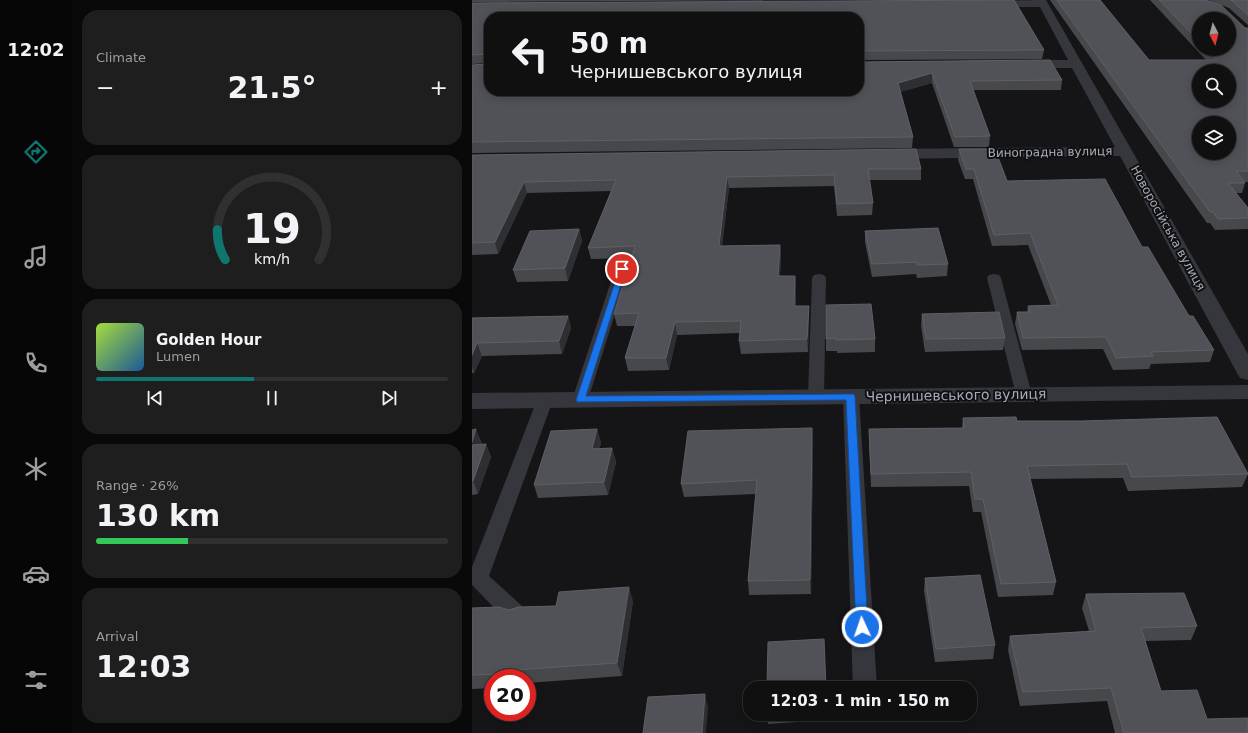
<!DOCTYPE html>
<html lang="en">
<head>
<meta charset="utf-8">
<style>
	:root { --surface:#101011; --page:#1e1e1f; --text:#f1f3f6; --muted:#9c9d9f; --line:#303031; --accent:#0f766e }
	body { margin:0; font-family:"DejaVu Sans",sans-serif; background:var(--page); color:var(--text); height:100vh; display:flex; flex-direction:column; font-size:15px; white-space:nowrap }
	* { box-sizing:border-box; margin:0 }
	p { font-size:13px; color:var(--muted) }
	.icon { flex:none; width:22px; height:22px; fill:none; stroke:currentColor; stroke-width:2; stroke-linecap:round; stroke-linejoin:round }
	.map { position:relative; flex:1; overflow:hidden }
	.sheet { display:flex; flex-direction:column; gap:10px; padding:10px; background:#090909; width:400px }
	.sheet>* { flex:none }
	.hud { position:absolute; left:12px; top:12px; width:380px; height:84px; border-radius:16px; box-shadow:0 2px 10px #0003,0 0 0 1px var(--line); background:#101011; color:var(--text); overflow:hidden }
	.needle { width:26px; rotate:174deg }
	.tools { position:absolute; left:720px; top:12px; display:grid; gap:8px }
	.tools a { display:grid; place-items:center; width:44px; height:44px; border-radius:50%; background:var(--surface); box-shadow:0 2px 10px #0003,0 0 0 1px var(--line); font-size:20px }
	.speed { position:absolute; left:12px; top:669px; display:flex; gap:8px; font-size:20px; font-weight:700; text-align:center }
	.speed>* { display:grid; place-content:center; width:52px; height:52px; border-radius:50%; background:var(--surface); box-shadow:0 2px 10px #0003,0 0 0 1px var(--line); line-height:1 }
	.speed .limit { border:6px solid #d22; background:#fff; color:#111 }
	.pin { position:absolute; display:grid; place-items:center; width:34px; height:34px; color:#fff; margin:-17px; border:2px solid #fff; border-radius:50%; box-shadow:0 1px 4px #0007 }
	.me { position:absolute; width:44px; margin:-22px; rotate:357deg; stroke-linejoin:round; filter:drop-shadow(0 0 3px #0008) }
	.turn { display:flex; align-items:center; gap:14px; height:84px; padding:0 20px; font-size:18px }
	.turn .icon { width:52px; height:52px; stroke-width:2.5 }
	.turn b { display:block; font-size:28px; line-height:34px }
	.big { font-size:30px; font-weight:600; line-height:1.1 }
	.sheet .card { flex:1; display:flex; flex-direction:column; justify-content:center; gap:6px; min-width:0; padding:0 14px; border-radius:16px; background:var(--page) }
	.sheet .dial { align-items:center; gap:0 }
	.dial svg { height:104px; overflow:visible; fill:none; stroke:var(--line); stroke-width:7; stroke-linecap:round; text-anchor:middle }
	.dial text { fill:var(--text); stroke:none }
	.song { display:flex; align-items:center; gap:12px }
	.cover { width:48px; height:48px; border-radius:6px; background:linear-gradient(135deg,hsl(80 70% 55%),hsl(210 70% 35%)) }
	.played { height:4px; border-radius:2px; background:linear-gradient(90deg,var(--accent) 45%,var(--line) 45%) }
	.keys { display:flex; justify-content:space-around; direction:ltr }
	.heat { display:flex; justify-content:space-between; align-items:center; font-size:22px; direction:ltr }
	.charge { height:6px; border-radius:3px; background:linear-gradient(90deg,#34c759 26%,var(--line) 0) }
	.trip { position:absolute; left:271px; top:681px; width:234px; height:40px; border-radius:16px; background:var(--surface); box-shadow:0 2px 10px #0003,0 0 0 1px var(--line); font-weight:600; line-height:40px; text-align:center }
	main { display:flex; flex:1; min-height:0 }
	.menu { display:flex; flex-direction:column; width:72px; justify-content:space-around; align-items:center; background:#060607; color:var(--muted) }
	.menu .icon { width:28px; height:28px }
	.menu .selected { color:var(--accent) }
	.menu b { font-size:18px; color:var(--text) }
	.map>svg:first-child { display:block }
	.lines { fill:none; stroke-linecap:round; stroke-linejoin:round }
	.service { fill:#36373d; fill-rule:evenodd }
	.minor { fill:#36373d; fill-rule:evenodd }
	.tertiary { fill:#36373d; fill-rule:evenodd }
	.wall { fill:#46484c; fill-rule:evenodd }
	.shaded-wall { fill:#2e2f32 }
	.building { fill:#515258; stroke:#5e6067; fill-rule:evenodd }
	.route { fill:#1a73e8; stroke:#114b97 }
	.labels { text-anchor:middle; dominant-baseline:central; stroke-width:4; stroke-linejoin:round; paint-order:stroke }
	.far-street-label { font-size:12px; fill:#a6acb8; stroke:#101012 }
	.street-label { font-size:14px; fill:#a6acb8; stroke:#101012 }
</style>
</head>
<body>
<main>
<nav class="menu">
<b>12:02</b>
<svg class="icon selected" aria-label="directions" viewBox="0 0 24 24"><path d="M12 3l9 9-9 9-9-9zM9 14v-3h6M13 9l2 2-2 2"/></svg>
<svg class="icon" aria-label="music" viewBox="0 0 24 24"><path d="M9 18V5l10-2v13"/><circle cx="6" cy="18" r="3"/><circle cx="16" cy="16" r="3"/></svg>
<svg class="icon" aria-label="phone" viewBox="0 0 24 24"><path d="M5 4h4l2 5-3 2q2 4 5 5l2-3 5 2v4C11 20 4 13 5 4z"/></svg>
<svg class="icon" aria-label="climate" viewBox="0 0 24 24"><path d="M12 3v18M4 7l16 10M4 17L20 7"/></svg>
<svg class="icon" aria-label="car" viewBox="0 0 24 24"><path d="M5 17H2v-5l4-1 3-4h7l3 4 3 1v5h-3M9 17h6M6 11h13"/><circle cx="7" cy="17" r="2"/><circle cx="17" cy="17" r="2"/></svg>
<svg class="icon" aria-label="filters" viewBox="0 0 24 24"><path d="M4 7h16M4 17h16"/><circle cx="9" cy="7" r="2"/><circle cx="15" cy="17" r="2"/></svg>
</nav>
<section class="sheet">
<div class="card"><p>Climate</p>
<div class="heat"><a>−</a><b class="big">21.5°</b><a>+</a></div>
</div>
<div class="card dial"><svg viewBox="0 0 100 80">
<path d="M14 69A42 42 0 1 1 86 69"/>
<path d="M14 69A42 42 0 0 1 8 46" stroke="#0f766e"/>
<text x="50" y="56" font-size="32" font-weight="700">19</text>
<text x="50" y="72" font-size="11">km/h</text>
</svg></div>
<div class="card">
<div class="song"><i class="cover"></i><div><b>Golden Hour</b><p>Lumen</p></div></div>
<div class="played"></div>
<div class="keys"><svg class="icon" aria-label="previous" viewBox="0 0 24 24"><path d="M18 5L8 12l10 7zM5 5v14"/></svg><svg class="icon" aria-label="pause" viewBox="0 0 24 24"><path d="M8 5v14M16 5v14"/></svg><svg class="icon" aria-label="next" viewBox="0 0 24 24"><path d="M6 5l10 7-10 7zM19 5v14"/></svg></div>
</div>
<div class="card"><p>Range · 26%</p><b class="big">130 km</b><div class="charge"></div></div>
<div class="card"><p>Arrival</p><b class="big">12:03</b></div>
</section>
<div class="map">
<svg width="776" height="733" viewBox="0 0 776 733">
	<rect width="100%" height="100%" fill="#151517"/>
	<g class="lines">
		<path class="service" d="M150,265L155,266L157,269L116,400L114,404L108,406L102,404L100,400L143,269L145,266Z
			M347,274L352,275L354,278L352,397L350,401L344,402L338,401L336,397L340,278L342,275Z
			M522,274L527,275L529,278L560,395L558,399L552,400L546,399L544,395L515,278L517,275Z
			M379,391L385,392L387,396L405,688H381L371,396L373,392Z
			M73,394L79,396L81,400L17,576L50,606L53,613L50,620L42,622L34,620L0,585V567L65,400L67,396Z"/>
		<path class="minor" d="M564,0H574L776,354V380L768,378L765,373L648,156L415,159L410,157L407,154L410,151L415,149L643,147L600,68H550L546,67L544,64L546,61L550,60H596L568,7H513L508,4L513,1Z"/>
		<path class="tertiary" d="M776,385V399L0,409V393Z"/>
	</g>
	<path class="wall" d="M0,0H352L0,2Z
		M542,0L572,50L570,59L387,60V17H17V91H387V62L578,60L590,80L589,90H501L518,136L517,147H482L460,83L428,92L441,137L440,148L0,153V65L16,64V63L0,64V3Z
		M578,0H628L677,60H734L678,0H734L773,28H776V182H772L773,183L770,193H764L776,208V229L743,230L738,223H735ZM727,19L757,49H727Z
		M737,0H776V25L757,8Z
		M487,149L535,181L670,247L717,316L742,350L738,362L679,364L677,369L641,370L631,349L550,350L543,324L545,312H555L556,306L579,305L556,245L520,246L501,179H493L486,160Z
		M0,155L449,169V180H397L401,203L400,215L365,216L362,186L257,188L250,246L308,245L309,257L308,276H323L324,288V306L337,318L336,352L269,354L267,341L268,333L205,335L197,370L156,371L153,358L163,326H145L142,314L160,258L119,259L116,248L139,191L55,193L26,254L0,255Z
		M107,229L110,241L96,281L45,282L41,270Z
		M393,231L476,264L475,276L445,278L444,274L400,277L393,242Z
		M354,305L403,339V352L365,353V351H354Z
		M450,314L533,338L531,350L453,352L449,326Z
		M96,316L99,328L90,354L10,356L2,373H0V318Z
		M491,418L545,421L776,474L770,487L656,491L651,478L558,479L584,582L581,595L526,597L509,512H501L497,486L399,487L397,443V429L490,428Z
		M125,429L129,443L127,449L140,448L144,462L136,495L66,498L62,485Z
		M0,430L10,443L9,444H14L19,457L6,494L0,495Z
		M341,441L339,594L277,595L276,581L284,494L212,497L209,484Z
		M453,578L523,645L521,659L463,662L452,591Z
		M614,594L725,626L719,640L673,641L689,691L735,719L776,733H643L635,701L548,706L536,650L538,636L617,631L610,608Z
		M161,601L150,676L55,683V678H21V688L0,689V608L37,610L84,606Z
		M295,714H355V720L296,724Z"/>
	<path class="shaded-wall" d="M460,73V83L425,93L426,83Z
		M255,177L257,188L248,258L247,246Z
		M52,182L55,193L26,254L23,242Z
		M107,229L110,241L96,281L93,268Z
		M308,245L309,257L307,288L306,276Z
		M323,276L324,288L323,318L322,306Z
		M337,306V318L336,352L335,339Z
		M96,316L99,328L90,354L87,341Z
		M203,322L205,335L197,370L194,358Z
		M5,343L10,356L2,373L0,366V355Z
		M340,428L341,441L339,594L338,580Z
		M4,429L10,443L4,458L0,447V442Z
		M125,429L129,443L124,463L120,449Z
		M14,444L19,457L6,494L1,481Z
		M140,448L144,462L136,495L132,482Z
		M157,587L161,601L150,676L145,663Z
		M28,671L31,678H29L27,674Z
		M233,694L236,707L234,733H230Z"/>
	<path class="building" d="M542,0L572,50L387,51V17H17V91H387V62L578,60L590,80L498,81L518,136L483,137L460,73L426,83L441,137L0,142V65L16,64V54L0,55V3Z
		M585,0H628L677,60H745L734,49H757V19H727V41L687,0H734L749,5L773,28H776V171H764L773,183H756L776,208V218L746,219L741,212H738ZM727,71H757V101H727ZM727,123H757V153H727Z
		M758,0H776V15L759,0Z
		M444,149L449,169H396L401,203L365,204L362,175L255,177L247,246L308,245L306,276H323L322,306H337L335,339L267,341L269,321L203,322L194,358H153L167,313L142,314L163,246L116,248L144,180L52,182L23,242L0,243V155Z
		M487,149H523L535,181L633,179L670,247H676L717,316H721L742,350L679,352L681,356L644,358L634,337L551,338L545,312H558L556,306L586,305L558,233L522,235L502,169H494Z
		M466,228L476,264L445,265V262L400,264L393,231Z
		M107,229L93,268L41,270L58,231Z
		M399,304L403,339L364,340V338L354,339V305Z
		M527,312L533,338L454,339L450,314Z
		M96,316L87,341L5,343L0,355V318Z
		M544,417L545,421H609L745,417L776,474L660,477L655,464L555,466L584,582L529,584L511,499H503L499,472L399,474L397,429L492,428L491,418Z
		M340,428L338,580L276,581L285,480L209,484L216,431Z
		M4,429L0,442V430Z
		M125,429L120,449L140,448L132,482L62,485L79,431Z
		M14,444L1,481H0V445Z
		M508,575L523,645L464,649L453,578Z
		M157,587L145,663L28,671L27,674L0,675V608L27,607L37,610L46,607L84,606L87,592Z
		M712,593L725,626L669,628L689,691L725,690L735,719L776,718V733H652L639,688L551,692L538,636L624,631L614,594Z
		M352,639L354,688H295L296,642Z
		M233,694L230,733H171L176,697Z"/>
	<path class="route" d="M148,267H150L154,269L114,396L382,394L383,396L396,627L394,630L390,632L385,630L384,627L374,400L105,402L104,400Z"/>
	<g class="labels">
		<g class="far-street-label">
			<text transform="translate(578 152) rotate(-1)">Виноградна вулиця</text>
			<text transform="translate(696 228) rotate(61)">Новоросійська вулиця</text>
		</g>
		<g class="street-label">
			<text transform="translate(484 395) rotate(-1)">Чернишевського вулиця</text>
		</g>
	</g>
</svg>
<div class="tools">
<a><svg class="needle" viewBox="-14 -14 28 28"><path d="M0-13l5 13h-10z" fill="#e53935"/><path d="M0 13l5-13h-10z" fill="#9c9d9f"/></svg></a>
<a><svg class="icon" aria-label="search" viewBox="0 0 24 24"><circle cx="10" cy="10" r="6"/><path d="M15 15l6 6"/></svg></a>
<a><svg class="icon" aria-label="layers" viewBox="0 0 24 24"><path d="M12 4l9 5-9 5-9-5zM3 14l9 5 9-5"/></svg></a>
</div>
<div class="speed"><div class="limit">20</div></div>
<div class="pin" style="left:150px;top:269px;background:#d93025"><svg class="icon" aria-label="arrive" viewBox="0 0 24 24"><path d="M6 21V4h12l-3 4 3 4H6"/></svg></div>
<svg class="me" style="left:390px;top:627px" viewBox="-20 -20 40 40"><circle r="17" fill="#1a73e8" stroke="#fff" stroke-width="3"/><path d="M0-11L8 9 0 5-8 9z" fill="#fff"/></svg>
<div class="trip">12:03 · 1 min · 150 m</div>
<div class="hud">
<div class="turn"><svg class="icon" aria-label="left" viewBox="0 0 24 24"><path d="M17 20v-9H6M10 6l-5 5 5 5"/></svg><div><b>50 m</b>Чернишевського вулиця</div></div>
</div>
</div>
</main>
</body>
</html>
